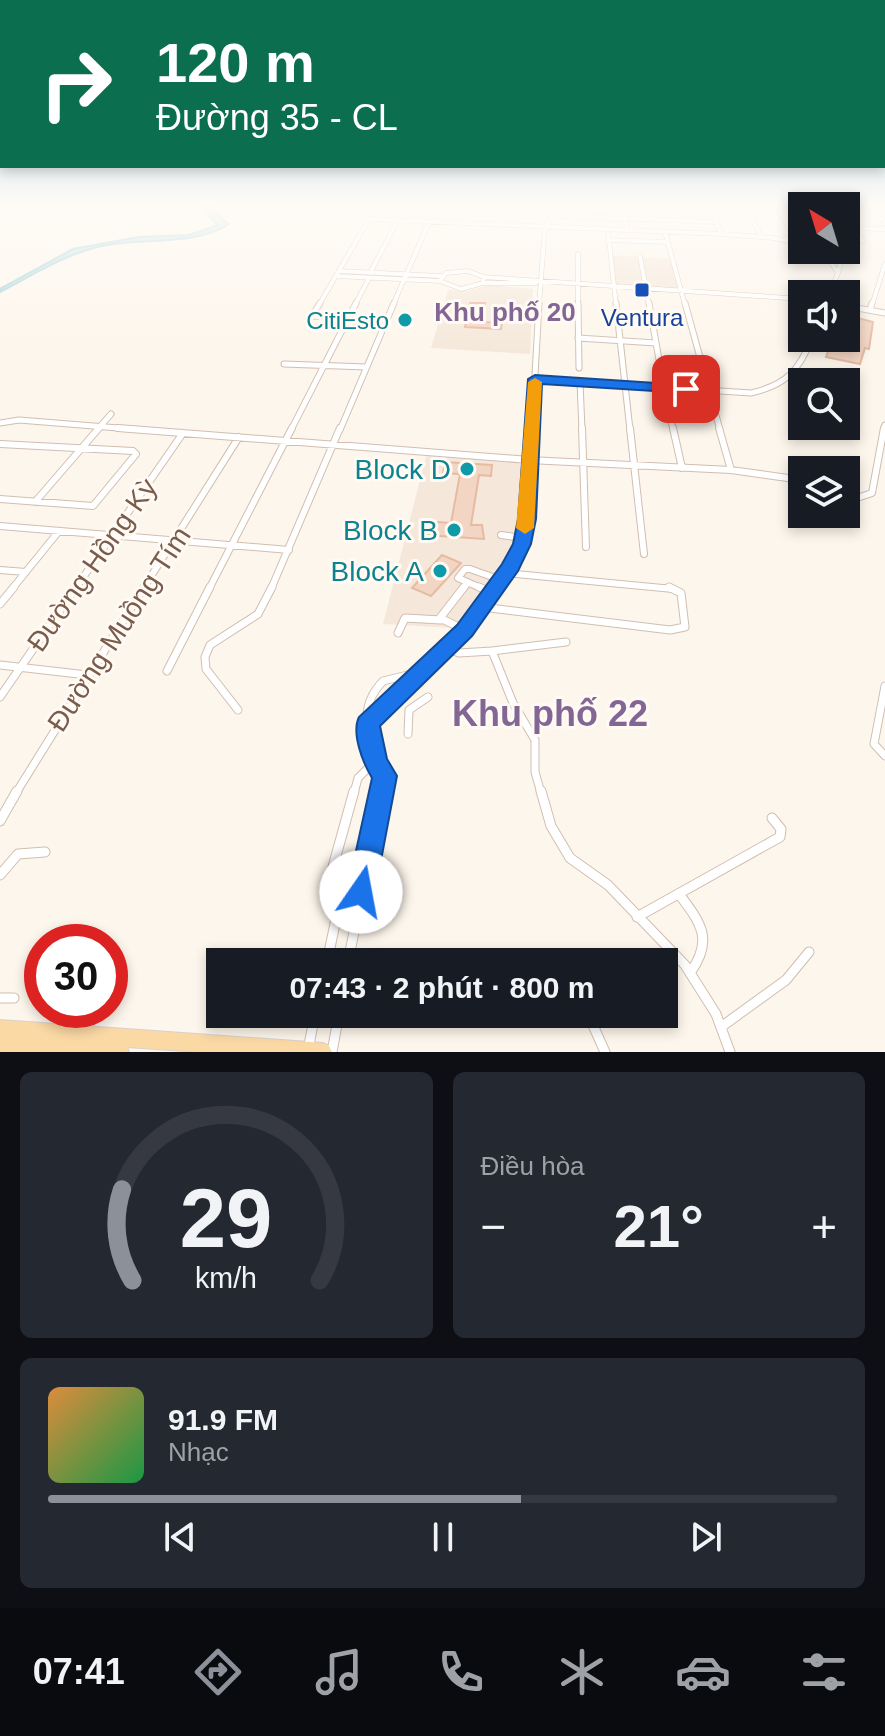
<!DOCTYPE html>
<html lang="vi">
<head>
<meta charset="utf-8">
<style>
	:root { --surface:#171b24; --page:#242831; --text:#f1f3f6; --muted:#9ea1a6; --line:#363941; --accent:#8c9099 }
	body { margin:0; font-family:Helvetica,sans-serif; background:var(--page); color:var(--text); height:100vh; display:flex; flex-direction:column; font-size:30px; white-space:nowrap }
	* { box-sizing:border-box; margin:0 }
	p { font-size:26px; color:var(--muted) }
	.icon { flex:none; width:44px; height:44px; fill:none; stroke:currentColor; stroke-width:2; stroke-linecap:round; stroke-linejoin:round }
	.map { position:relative; height:1052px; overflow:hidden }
	.details { display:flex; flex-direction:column; gap:20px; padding:20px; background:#0d0f14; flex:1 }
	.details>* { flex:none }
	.top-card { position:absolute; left:0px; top:0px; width:886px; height:168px; box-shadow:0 4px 12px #0003; background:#0b6e4f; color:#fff; overflow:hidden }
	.needle { width:52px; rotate:322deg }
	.controls { position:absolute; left:788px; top:192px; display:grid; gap:16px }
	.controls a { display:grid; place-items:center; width:72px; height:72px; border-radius:0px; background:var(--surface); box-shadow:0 4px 12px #0003; font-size:40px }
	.speed { position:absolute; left:24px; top:924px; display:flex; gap:16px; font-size:40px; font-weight:700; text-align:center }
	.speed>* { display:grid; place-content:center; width:104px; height:104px; border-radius:50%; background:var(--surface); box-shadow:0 4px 12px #0003; line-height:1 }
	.speed .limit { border:12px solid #d22; background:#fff; color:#111 }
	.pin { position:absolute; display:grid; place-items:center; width:68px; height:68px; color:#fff; margin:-34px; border-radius:16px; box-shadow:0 4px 12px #0006 }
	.me { position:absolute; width:88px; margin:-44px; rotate:12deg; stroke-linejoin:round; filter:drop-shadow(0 0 6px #0008) }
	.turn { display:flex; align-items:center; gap:28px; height:168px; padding:0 24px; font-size:36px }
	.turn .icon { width:104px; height:104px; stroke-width:2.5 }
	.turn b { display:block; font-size:56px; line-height:68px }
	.big { font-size:60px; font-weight:700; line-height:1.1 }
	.details .widget { flex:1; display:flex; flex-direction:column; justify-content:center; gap:12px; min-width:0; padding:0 28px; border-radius:12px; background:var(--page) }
	.details .dial { align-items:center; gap:0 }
	.dial svg { height:208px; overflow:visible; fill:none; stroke:var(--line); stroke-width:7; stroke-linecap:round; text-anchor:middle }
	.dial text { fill:var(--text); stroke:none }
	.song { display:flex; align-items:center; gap:24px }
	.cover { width:96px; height:96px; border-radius:12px; background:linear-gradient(135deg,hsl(30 70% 55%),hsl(140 70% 35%)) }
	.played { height:8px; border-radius:4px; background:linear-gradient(90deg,var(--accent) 60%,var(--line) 60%) }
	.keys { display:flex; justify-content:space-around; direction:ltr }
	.heat { display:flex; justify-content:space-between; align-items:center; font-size:44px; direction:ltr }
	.details .tiles { flex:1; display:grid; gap:20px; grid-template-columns:1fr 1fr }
	.widget:last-child { grid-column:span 2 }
	.trip { position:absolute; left:206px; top:948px; width:472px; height:80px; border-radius:0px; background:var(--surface); box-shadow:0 4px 12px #0003; font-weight:700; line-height:80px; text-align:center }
	.tabs { display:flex; height:128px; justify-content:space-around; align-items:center; background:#090b0e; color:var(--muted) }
	.tabs .icon { width:56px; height:56px }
	.tabs .on { color:var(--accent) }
	.tabs b { font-size:36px; color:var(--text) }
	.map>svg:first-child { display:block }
	.residential { fill:#f5e8da }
	.water { fill:#bfe3e8; stroke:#a5d3da; stroke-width:2 }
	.building { fill:#f3d5c3; stroke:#e6bba3; stroke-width:2 }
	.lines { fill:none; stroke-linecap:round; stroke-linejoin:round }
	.street-far4-casing { stroke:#d1beb0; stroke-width:5 }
	.street-far3-casing { stroke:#d1beb0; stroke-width:7 }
	.street-far2-casing { stroke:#d1beb0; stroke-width:8 }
	.street-far1-casing { stroke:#d1beb0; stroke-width:9 }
	.street-casing { stroke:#d1beb0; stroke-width:11 }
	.primary-casing { stroke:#dad1cd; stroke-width:2 }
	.street-far4 { stroke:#fff; stroke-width:4 }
	.street-far3 { stroke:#fff; stroke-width:5 }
	.street-far2 { stroke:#fff; stroke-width:6 }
	.street-far1 { stroke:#fff; stroke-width:7 }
	.street { stroke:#fff; stroke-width:9 }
	.primary { fill:#fbd9a5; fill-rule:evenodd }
	.route { fill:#1a73e8; stroke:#114b97; stroke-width:2 }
	.slow { fill:#f59e0b }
	.transit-dot { fill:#1a4fb4; stroke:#fffaf3; stroke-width:3 }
	.culture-dot { fill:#0f9aa8; stroke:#fffaf3; stroke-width:3 }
	.labels { text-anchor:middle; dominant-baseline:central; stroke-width:6; stroke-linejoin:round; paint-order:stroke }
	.far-transit-label { font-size:24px; fill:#164399; stroke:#fffaf3 }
	.far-culture-label { font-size:24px; fill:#0d838f; stroke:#fffaf3; text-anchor:end }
	.far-neighbourhood-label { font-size:26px; font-weight:bold; fill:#846695; stroke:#fffaf3 }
	.culture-label { font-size:28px; fill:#0d838f; stroke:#fffaf3; text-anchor:end }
	.street-label { font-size:28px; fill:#7a5c4d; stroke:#fffaf3 }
	.near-neighbourhood-label { font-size:36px; font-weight:bold; fill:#846695; stroke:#fffaf3 }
</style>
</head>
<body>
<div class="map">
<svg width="885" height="1052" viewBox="0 0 885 1052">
	<rect width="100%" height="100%" fill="#fdf6ec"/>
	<path class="residential" d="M611,255L672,259L681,289L613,286Z
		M489,285L533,289L530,354L431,348L448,290L467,291Z
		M427,453L513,460L521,465L520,517L515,545L507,562L454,628L383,624Z"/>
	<path class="water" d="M206,206H216L214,213L229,224C194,247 142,237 102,246C65,254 33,275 0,292V289L73,249L139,237L189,235L218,225L203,210Z"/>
	<path class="building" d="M470,303H485L482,322L502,323L501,329L465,327Z
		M846,315L873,322L869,349L865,348L860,364L826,357L833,338H846Z
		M445,462L492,465L491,476L479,475L471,525H482L484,539L426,535L428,528H423L424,521L451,523L460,474L443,473Z
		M442,555L461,563L431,596L412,588Z"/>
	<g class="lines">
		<g class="street-far4-casing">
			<path id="street-far4" d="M135,206V213
				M623,206L627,230
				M650,206L653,220
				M678,206L683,221
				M710,206L721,234
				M745,206L761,236
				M776,206L792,233L787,240
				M871,206L885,223
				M84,213L98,212
				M554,216L716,222
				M846,218L863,241
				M846,228L885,229
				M608,230L616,305
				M665,232L685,305
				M607,240L668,242
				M815,250L828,258L838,273L829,294
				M837,250L842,258L838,273
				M578,254V305
				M640,256L649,305
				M339,271L441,276
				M468,271L484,277L483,283L461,289L440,281L446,273Z
				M370,273L398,220
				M336,276L440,281
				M484,277L802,299
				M483,283H536
				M319,305L369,219L721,234L774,238L802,244
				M355,305L369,278
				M393,305L429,222
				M539,305L545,227L561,206
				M872,305L885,264"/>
		</g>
		<g class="street-far3-casing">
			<path id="street-far3" d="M320,303L312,316L386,320
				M578,303L579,368
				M616,303L630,430
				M649,303L661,371
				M685,303L720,430
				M846,306L885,313
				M870,310L872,303
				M578,338L656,343
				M284,364L366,367
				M535,379L751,393C786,385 799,371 812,338
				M580,382L582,430
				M664,388L673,430
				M0,423L19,420L143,430
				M97,430L111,414
				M291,430L356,303
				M340,430L394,303
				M532,430L539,303
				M884,430L885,425"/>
		</g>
		<g class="street-far2-casing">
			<path id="street-far2" d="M118,428L529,460L731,470L802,480
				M582,428L586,547
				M630,428L644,554
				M673,428L682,468
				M719,428L731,470
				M0,444L133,451L136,454L93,506L0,499
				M846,494L860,497L872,493L884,428
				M35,502L99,428
				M0,526L289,550
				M501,535L523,538
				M0,570L26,572
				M506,573L673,589
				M12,589L59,531
				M75,589L183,433
				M143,589L239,437
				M209,589L292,428
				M271,589L340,428
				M463,589L467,584
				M483,589L458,578L465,569H470L501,580
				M496,589C531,537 529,488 532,428"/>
		</g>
		<g class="street-far1-casing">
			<path id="street-far1" d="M464,587L440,618L465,630
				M479,587L492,593
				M0,604L14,587
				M482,607L670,630L685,627L681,593L669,587
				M398,633L405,618L441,620
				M448,649L459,653L492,651L513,703L535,740V772L541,793
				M492,651L566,642
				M0,665L87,675
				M167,671L210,587
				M885,686L874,744L885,756
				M0,697L76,587
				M238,710L206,669L205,657L210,645L258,614L272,587
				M367,723L439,657L497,587
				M408,734L409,710L428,697
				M16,793L144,587
				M354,793L358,778L375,761
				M382,793C390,753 344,722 383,681L420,672"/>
		</g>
		<g class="street-casing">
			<path id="street" d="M541,791L551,826L570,858L608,885L685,965L716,1014L730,1052
				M0,821L17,791
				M0,875L18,854L45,852
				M679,894C701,923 714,940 690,973
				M637,917L780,837L781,829L772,818
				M327,962L336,919L326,892L354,791
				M348,962L382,791
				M0,998H14
				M588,1014L605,1052
				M721,1027L786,980L809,952
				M308,1050L315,1014
				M332,1052L339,1014"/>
		</g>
		<g class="primary-casing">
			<path id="primary" d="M0,1020L323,1043L329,1046L332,1052H199L127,1047L129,1052H0Z"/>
		</g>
		<use href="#street-far4" class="street-far4"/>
		<use href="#street-far3" class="street-far3"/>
		<use href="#street-far2" class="street-far2"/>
		<use href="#street-far1" class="street-far1"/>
		<use href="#street" class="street"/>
		<use href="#primary" class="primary"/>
	</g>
	<linearGradient id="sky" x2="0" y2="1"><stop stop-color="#97c7e8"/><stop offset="0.58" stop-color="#fefbf6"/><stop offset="1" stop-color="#fefbf6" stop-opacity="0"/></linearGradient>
	<rect width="885" height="353" fill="url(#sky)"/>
	<path class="route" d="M535,375L686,385L694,389L686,393L542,384L536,519L531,544L518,571L472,636L380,726L387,759L397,776L375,892L371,902L361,906L351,902L347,892L372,778C363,763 351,733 359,717L457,625L502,564L513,544L518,519L528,379Z"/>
	<path class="slow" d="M535,378L542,382L534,528L525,534L516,528L528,382Z"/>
	<rect class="transit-dot" x="634" y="282" width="16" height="16" rx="4"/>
	<g class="culture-dot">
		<circle cx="405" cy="320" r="8"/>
		<circle cx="467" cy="469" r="8"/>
		<circle cx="454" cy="530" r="8"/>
		<circle cx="440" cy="571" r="8"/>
	</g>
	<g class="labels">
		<g class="far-transit-label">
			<text x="642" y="317">Ventura</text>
		</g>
		<g class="far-culture-label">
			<text x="389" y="320">CitiEsto</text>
		</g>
		<g class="far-neighbourhood-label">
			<text x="505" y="312">Khu phố 20</text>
		</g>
		<g class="culture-label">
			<text x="451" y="469">Block D</text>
			<text x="438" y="530">Block B</text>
			<text x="424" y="571">Block A</text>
		</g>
		<g class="street-label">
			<text transform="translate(92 565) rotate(-55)">Đường Hồng Kỳ</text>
			<text transform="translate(119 629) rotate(-57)">Đường Muồng Tím</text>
		</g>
		<g class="near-neighbourhood-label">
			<text x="550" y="713">Khu phố 22</text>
		</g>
	</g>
</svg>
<div class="controls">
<a><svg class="needle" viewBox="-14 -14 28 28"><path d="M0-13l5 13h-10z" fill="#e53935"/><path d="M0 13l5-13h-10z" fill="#9ea1a6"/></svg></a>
<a><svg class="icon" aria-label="sound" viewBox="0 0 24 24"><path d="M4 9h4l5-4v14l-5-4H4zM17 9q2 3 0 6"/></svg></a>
<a><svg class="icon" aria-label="search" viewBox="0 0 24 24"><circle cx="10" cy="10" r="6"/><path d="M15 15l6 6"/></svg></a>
<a><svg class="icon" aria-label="layers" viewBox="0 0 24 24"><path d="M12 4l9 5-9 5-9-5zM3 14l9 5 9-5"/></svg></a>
</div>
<div class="speed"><div class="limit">30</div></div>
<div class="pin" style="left:686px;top:389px;background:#d93025"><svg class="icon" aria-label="arrive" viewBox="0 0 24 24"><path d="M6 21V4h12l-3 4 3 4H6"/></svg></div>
<svg class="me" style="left:361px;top:892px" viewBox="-20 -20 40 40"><circle r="19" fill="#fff"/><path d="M0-13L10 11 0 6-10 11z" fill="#1a73e8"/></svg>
<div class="trip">07:43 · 2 phút · 800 m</div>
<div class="top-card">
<div class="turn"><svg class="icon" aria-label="right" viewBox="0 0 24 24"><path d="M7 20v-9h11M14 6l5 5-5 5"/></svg><div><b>120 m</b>Đường 35 - CL</div></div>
</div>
</div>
<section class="details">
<div class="tiles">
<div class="widget dial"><svg viewBox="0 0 100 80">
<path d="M14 69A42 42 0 1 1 86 69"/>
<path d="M14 69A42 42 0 0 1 10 34" stroke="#8c9099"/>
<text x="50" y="56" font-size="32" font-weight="700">29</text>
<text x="50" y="72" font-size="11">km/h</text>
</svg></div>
<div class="widget"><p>Điều hòa</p>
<div class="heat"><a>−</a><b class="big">21°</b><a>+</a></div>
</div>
<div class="widget">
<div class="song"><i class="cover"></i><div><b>91.9 FM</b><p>Nhạc</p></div></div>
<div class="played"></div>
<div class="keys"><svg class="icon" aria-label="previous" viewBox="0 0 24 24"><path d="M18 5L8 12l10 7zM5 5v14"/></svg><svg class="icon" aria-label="pause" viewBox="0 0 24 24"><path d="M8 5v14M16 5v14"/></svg><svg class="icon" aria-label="next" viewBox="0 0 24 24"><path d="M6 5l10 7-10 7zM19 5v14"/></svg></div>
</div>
</div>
</section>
<nav class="tabs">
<b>07:41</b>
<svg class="icon on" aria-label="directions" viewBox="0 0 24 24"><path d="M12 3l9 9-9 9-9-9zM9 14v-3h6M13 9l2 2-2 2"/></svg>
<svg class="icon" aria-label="music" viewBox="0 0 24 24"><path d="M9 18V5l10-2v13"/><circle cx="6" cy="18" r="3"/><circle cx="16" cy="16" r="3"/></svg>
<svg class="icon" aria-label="phone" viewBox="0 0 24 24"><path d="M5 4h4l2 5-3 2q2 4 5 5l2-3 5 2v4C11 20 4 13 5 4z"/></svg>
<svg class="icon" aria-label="climate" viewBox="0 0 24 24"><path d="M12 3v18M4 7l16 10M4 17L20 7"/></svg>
<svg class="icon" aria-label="car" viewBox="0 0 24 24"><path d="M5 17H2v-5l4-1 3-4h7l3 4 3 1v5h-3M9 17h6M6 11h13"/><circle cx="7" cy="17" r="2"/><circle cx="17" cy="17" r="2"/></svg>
<svg class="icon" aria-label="filters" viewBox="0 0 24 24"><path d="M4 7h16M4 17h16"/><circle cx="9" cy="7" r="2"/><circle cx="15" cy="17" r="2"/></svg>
</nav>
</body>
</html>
